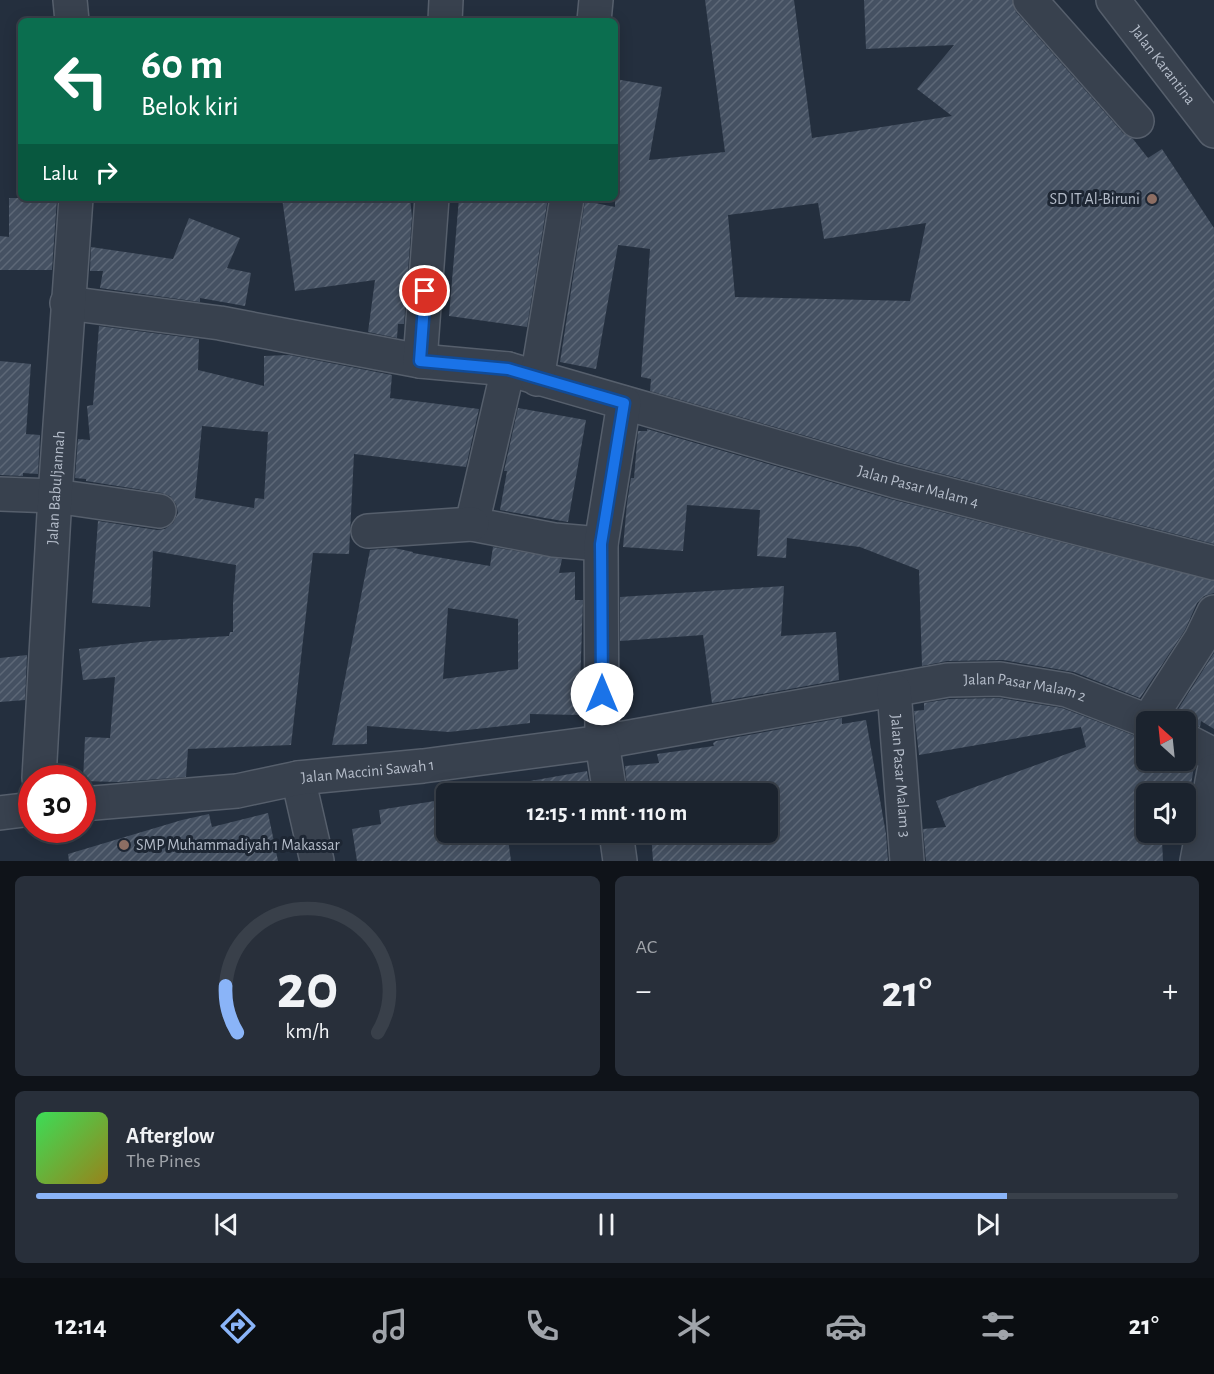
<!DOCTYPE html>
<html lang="id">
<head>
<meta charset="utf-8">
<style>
	:root { --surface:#1b232e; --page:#282f3a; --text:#f1f3f6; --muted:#a0a4aa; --line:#39404a; --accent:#8ab4f8 }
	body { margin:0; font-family:"Alegreya Sans",sans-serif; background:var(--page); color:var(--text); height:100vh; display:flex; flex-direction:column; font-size:22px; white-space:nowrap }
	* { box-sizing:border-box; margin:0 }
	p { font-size:20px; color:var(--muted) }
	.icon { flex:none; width:33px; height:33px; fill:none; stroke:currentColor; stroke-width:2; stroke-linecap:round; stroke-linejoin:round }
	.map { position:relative; height:861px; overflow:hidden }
	.panel { display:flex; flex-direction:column; gap:15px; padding:15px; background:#0f1319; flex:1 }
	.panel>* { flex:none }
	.banner { position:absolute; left:18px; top:18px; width:600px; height:183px; border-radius:9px; box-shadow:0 3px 15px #0003,0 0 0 2px var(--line); background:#0b6e4f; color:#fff; overflow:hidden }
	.needle { width:39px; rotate:333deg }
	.tools { position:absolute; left:1136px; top:711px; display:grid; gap:12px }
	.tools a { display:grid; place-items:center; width:60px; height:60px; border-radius:9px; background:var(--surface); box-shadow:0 3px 15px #0003,0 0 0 2px var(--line); font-size:30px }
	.speed { position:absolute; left:18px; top:765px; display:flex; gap:12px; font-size:30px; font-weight:700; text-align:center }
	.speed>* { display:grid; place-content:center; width:78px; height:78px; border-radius:50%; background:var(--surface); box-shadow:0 3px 15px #0003,0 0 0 2px var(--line); line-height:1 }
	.speed .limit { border:9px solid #d22; background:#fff; color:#111 }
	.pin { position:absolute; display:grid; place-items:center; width:51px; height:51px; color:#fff; margin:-26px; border:3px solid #fff; border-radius:50%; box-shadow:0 2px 6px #0007 }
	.me { position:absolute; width:66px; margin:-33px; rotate:0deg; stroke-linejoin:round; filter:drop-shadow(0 0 4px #0008) }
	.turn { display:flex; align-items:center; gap:21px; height:126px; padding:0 24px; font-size:27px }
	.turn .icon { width:78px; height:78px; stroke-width:2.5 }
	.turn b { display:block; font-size:42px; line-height:51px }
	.then { display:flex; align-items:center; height:57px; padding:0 24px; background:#0003; gap:12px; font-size:22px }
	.big { font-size:45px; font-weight:600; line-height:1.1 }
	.panel .card { flex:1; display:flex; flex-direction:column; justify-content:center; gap:9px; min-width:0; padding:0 21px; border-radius:9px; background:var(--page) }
	.panel .dial { align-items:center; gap:0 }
	.dial svg { height:156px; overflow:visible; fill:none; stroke:var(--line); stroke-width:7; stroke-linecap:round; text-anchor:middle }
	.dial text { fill:var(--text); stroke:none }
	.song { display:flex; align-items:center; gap:18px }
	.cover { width:72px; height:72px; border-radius:9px; background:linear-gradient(135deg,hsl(130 70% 55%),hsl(50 70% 35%)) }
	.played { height:6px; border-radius:3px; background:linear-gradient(90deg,var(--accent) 85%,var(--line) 85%) }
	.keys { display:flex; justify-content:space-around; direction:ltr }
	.heat { display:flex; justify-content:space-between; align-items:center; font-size:33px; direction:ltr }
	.panel .tiles { flex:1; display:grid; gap:15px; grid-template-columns:1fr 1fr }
	.card:last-child { grid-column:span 2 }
	.trip { position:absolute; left:436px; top:783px; width:342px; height:60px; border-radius:9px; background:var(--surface); box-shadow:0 3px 15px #0003,0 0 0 2px var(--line); font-weight:600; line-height:60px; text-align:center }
	.tabs { display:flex; height:96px; justify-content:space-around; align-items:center; background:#0b0e12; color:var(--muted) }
	.tabs .icon { width:42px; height:42px }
	.tabs .current { color:var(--accent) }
	.tabs b { font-size:27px; color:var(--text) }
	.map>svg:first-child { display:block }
	.building { fill:url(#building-hatch); fill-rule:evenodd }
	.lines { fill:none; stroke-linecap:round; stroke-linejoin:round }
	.street-casing { stroke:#565f6c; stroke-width:36 }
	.street { stroke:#38414e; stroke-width:33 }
	.route-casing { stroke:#114b97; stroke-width:15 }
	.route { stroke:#1a73e8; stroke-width:10 }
	.education-dot { fill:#8d6e63; stroke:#1d2633; stroke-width:2 }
	.labels { text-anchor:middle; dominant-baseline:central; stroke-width:6; stroke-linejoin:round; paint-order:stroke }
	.street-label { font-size:16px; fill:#b4bcc9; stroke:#1d2633 }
	.poi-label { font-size:16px; fill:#b4bcc9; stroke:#1d2633; text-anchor:end }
</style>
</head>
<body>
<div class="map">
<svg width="1214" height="861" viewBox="0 0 1214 861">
	<defs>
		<pattern id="building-hatch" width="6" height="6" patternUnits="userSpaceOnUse" patternTransform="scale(1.5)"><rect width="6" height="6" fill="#455162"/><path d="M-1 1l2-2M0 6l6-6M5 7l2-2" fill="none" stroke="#5d6877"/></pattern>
	</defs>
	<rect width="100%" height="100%" fill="#242f3e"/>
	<path class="building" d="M705,0H794L812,138L952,116L917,89L954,45L866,49L864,0H1012L1016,12L1123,133L1133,139L1148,158L1162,149L1214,228V544L900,463L650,391L651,379L641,377L650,249L618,245L596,369L560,362L585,201L615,207V79L662,87L649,160L725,152ZM818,203L824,239L926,223L910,301L735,297L728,215Z
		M9,198H57L52,270H0V236L9,237Z
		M282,198H410L412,217L404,324H398L397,338L368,332L375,280L295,291Z
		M459,198H548L527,327L449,316Z
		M189,218L240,238L227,268L251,273L245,306L200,298V302L100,288L103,271H90L91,247L173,259Z
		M99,326L199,339L198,370L264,386V356L289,355L392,375L390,398L479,409L466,467L354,454L349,554L313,553L291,745L188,749L186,777L118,782L83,781L85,737L110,738L115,677L83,680L79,649L150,641L229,636L230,632H233V603L236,565L153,551L150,607L92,603L98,521L157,530L165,529L173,523L178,513L176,504L170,496L162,493L86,481V479L75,478L78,439L90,440L87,406L93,405ZM202,426L268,432L264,499L255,498L254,508L195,498Z
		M0,361L31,364L26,434L40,435L38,474L23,473V476L0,475Z
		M518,408L586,420L568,522L500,510L507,471H504Z
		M647,429L890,499L1214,581V593L1204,596L1197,603L1185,630L1140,698L1074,672L1003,660L947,661L922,666L919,570L860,547L787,538L786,558L757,556L760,510L687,505L683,551L623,547L627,503L631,478H634L638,431H647Z
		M493,547L562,559L559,573L575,572V600H583L579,715L530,714V723L449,732L367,726V744L332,745L370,550L394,548L413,552V553L490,566ZM448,608L518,619V669L443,679Z
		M784,586L781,636L836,632L839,680L712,703L703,635L620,641V597Z
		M1214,653V729L1201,721L1200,727L1185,721L1170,722Z
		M27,655L25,700L0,702V658Z
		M999,698L1062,708L1146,740V760H1184L1194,766L1185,824V794H1146V832H1183L1181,842L1162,840L1163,861H926L923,829L946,827L936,801L1086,747L1081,727L919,755L914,711L924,710V703L950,699Z
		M842,718V724L866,720L886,834L888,861H653L651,832H768V794H628L625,766L659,763L657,754L714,746L713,743L716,741Z
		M587,771L591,794H482L514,788L513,784Z
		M447,799V832H593V834L508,839L511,861H357L352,829L381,824L379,810Z
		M268,813L278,861H69L68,854L182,820L209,814L212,827Z"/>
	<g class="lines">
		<g class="street-casing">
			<g id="street">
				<path d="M70,0L72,21"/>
				<path d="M1030,0L1137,121"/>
				<path id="s1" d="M1113,0L1214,131"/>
				<path d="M445,21L446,0"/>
				<path d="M594,21L596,0"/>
				<path id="s2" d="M67,303L220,323L420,361L508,369L895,481L1214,563"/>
				<path d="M420,361L432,198"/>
				<path d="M508,369L472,524L554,540L601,544"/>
				<path d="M537,379L567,198"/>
				<path id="s3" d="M624,403L601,544L602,742L948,680L1000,679L1067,690L1150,722"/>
				<path d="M0,494L55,496L159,511"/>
				<path d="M368,531L472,524"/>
				<path id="s4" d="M894,690L907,861"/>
				<path d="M1148,721L1201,639L1214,612"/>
				<path d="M1185,740L1214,755"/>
				<path id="s5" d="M39,778L55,496L76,198"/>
				<path d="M298,778L317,861"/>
				<path id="s6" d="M82,804L237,791L298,778L423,766L602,742L610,794"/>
				<path d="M0,813L32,809"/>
				<path d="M616,832L620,861"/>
				<path d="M1197,861L1214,771"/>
			</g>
		</g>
		<use href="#street" class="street"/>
	</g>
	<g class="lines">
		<g class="route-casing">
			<path id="route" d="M425,291L420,361L508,369L624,403L601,544L602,694"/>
		</g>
		<use href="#route" class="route"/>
	</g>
	<g class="education-dot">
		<circle cx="1152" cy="199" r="6"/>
		<circle cx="124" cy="845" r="6"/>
	</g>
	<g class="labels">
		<g class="street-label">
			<text stroke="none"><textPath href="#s1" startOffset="82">Jalan Karantina</textPath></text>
			<text stroke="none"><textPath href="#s2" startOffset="873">Jalan Pasar Malam 4</textPath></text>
			<text stroke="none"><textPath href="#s5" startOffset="291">Jalan Babuljannah</textPath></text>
			<text stroke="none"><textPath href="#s3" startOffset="770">Jalan Pasar Malam 2</textPath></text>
			<text stroke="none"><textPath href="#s6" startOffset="288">Jalan Maccini Sawah 1</textPath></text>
			<text stroke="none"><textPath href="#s4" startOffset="86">Jalan Pasar Malam 3</textPath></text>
		</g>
		<g class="poi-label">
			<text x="1140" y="199">SD IT Al-Biruni</text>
			<text x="136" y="845" text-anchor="start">SMP Muhammadiyah 1 Makassar</text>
		</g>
	</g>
</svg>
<div class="tools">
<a><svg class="needle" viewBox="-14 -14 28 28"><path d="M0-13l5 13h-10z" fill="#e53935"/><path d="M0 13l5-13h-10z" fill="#a0a4aa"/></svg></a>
<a><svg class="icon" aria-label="sound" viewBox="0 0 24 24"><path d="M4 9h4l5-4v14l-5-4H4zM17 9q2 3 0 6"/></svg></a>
</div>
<div class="speed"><div class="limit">30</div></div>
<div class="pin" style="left:425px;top:291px;background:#d93025"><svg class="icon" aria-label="arrive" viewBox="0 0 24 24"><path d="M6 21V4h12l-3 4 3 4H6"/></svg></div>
<svg class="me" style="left:602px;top:694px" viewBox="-20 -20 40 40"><circle r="19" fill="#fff"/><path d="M0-13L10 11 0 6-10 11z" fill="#1a73e8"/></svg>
<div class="trip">12:15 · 1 mnt · 110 m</div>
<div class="banner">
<div class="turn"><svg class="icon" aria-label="left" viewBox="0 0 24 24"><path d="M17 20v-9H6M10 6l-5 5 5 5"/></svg><div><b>60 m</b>Belok kiri</div></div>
<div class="then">Lalu<svg class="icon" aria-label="right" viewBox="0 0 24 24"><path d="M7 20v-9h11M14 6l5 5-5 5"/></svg></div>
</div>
</div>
<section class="panel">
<div class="tiles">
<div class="card dial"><svg viewBox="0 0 100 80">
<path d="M14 69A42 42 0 1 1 86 69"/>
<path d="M14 69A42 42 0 0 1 8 45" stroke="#8ab4f8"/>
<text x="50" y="56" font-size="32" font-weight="700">20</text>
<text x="50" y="72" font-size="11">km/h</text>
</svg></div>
<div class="card"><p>AC</p>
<div class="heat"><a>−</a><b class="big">21°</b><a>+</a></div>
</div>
<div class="card">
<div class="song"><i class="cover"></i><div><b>Afterglow</b><p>The Pines</p></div></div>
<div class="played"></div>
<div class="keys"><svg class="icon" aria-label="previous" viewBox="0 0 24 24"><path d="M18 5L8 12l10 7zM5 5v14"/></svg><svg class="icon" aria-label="pause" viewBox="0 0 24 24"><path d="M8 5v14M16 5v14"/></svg><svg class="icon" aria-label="next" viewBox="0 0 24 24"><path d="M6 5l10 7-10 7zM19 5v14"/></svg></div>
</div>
</div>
</section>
<nav class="tabs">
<b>12:14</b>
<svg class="icon current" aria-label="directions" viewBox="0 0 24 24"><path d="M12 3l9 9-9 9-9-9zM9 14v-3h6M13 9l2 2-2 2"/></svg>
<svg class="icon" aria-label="music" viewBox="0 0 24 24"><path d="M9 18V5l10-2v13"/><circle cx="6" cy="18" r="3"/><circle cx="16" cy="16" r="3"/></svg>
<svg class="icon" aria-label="phone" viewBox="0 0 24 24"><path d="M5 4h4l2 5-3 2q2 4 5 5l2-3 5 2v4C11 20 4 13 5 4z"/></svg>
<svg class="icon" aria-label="climate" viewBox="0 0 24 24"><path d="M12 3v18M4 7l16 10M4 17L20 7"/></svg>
<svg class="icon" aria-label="car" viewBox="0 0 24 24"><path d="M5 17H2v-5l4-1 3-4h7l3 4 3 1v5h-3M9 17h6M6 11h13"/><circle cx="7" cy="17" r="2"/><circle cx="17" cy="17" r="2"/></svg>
<svg class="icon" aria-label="filters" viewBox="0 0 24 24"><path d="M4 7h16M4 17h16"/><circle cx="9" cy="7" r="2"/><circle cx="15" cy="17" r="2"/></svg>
<b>21°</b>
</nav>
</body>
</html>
